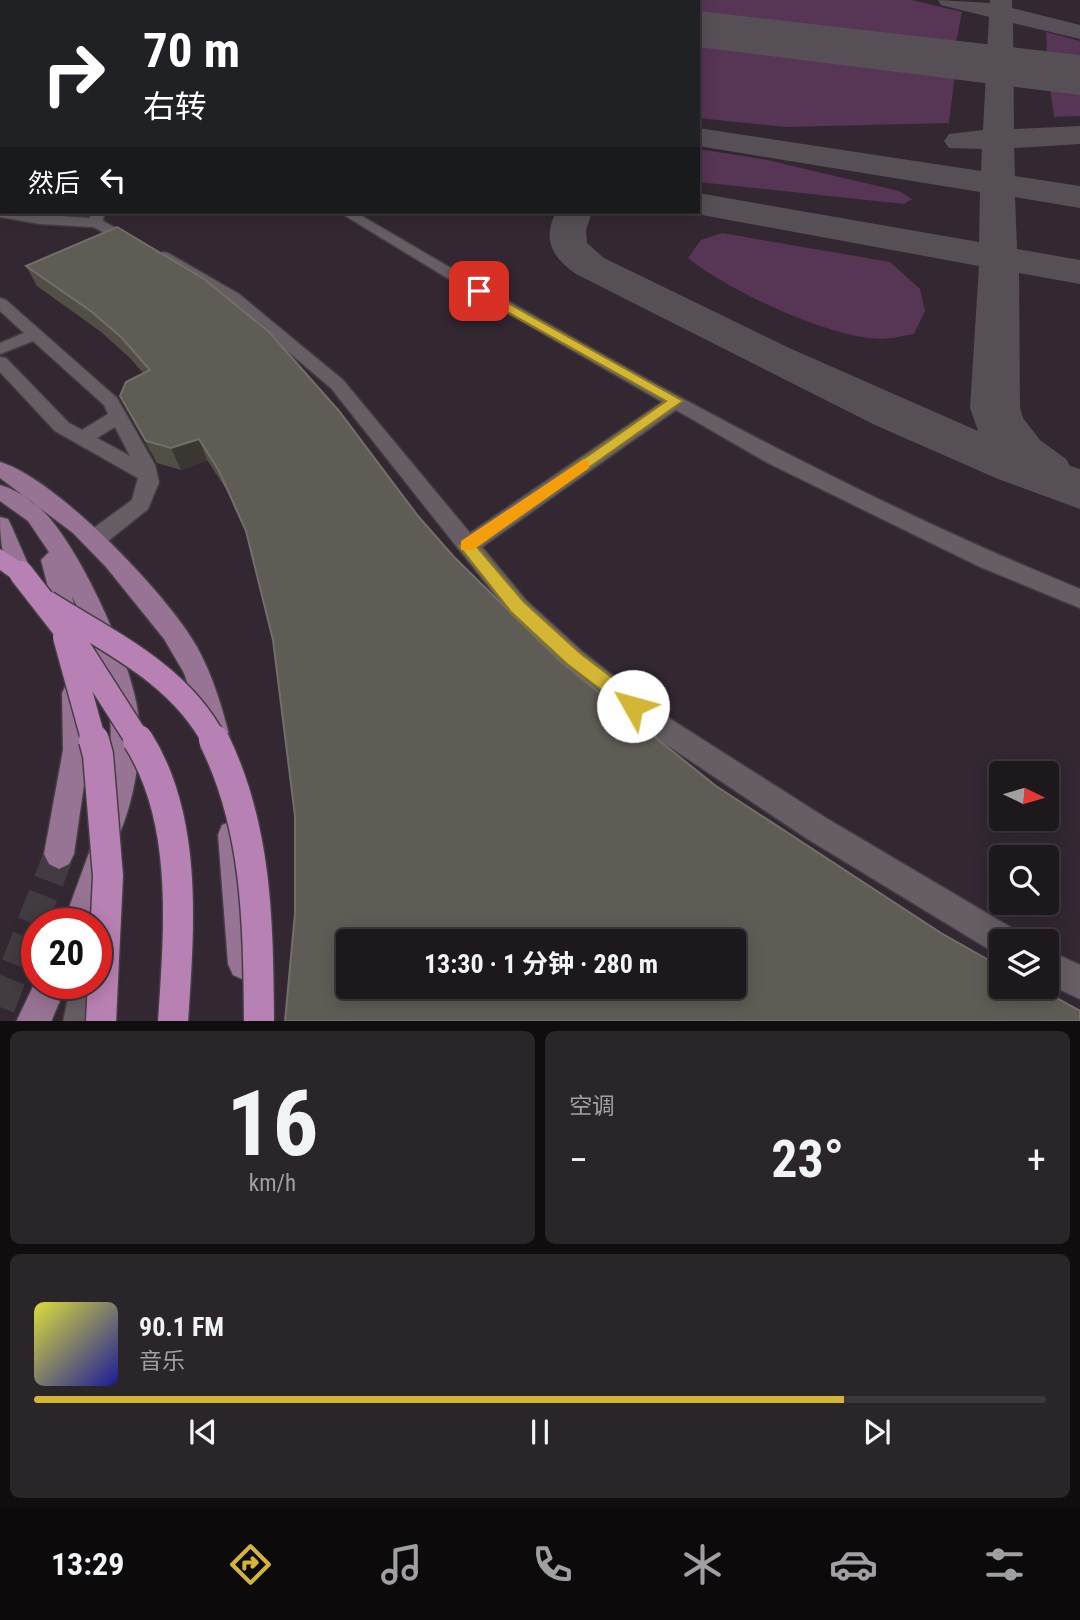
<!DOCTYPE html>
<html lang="zh">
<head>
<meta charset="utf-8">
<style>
	:root { --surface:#1d181c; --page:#2a2529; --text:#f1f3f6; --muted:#a0a0a3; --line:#3b373b; --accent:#d4b635 }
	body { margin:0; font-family:"Roboto Condensed","Noto Sans SC",sans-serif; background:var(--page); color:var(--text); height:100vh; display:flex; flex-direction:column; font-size:26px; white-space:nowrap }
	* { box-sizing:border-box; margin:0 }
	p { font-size:23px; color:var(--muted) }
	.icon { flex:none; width:38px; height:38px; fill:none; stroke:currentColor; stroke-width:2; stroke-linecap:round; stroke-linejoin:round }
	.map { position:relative; height:1021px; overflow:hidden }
	.sheet { display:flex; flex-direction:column; gap:10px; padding:10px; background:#100d0f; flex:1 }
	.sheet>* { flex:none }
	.banner { position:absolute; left:0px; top:0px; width:700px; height:214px; box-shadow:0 4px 18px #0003,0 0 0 2px var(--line); background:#202124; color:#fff; overflow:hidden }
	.needle { width:46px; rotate:95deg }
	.controls { position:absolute; left:989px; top:761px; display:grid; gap:14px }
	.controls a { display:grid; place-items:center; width:70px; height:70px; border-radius:7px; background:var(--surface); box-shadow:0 4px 18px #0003,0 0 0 2px var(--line); font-size:35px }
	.speed { position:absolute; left:21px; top:908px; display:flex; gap:14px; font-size:35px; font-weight:700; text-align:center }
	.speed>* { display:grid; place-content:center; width:91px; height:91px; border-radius:50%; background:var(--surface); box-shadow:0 4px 18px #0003,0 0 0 2px var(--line); line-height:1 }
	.speed .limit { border:10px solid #d22; background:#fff; color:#111 }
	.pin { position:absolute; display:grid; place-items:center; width:60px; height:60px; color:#fff; margin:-30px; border-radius:14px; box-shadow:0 4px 10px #0006 }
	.me { position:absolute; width:77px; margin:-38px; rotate:308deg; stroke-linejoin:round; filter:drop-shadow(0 0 5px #0008) }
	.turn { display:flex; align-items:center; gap:24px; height:147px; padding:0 28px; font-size:32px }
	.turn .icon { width:91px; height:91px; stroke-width:2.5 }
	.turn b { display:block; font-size:49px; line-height:60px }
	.then { display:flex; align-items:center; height:66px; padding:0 28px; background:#0003; gap:14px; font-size:26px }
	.big { font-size:52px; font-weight:700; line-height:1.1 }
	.sheet .tile { flex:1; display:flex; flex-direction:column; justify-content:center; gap:10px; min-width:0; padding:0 24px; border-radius:10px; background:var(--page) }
	.sheet .dial { align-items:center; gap:0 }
	.dial b { font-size:91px; line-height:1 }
	.song { display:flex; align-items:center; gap:21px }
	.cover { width:84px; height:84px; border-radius:10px; background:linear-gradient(135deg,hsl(60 70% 55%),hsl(240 70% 35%)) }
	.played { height:7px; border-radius:4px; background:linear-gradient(90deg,var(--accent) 80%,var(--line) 80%) }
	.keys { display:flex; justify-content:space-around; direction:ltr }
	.heat { display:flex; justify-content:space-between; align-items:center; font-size:38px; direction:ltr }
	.sheet .tiles { flex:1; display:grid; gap:10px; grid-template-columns:1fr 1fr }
	.tile:last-child { grid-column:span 2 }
	.trip { position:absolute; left:336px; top:929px; width:410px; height:70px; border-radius:7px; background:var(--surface); box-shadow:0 4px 18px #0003,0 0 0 2px var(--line); font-weight:700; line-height:70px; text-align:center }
	.tabs { display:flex; height:112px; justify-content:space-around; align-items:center; background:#0c0a0b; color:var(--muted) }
	.tabs .icon { width:49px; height:49px }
	.tabs .on { color:var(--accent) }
	.tabs b { font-size:32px; color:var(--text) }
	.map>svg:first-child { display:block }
	.built { fill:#332832; fill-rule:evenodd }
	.green { fill:#573554 }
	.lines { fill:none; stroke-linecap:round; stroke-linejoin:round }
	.taxiway { fill:#565056; fill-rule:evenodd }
	.runway { fill:#565056; fill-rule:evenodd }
	.major-tunnel { stroke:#423b41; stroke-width:30; stroke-dasharray:30 15; stroke-linecap:butt }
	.minor-casing { stroke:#443e44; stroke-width:3 }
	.major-casing { stroke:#443e44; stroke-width:3 }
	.highway-casing { stroke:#443e44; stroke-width:3 }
	.minor { fill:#665d65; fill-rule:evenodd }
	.major { fill:#977394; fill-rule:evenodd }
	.highway { fill:#b881b3; fill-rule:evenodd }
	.highway-bridge-far1-casing { stroke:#443e44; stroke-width:27; stroke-linecap:butt }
	.highway-bridge-casing { stroke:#443e44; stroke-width:33; stroke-linecap:butt }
	.highway-bridge-far1 { stroke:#b881b3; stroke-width:24 }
	.highway-bridge { stroke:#b881b3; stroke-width:30 }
	.wall { fill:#504e45 }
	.shaded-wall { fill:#3a3632 }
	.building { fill:#5f5c55; stroke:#726f6a; stroke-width:2; fill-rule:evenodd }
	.route { fill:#d4b635; stroke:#8a7622; stroke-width:2 }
	.slow { fill:#f59e0b }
</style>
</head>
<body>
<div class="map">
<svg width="1080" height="1022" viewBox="0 0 1080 1022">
	<rect width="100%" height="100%" fill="#272026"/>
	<path class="built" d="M0,0H1080V1021H0ZM2,2H698V212H2ZM1001,774H1046V819H1001ZM1001,858H1046V903H1001ZM37,924H96V984H37ZM348,942H733V987H348ZM1001,942H1046V987H1001Z"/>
	<path class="green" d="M27,0H354L362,2H23Z
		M569,0H911L962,12L955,47L698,16V2Z
		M1046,32L1080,41V60L1047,56Z
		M698,41L955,74L949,123L786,127L698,118Z
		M1050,87L1080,90V116L1054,117Z
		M698,149L767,160L899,191L912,199L904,204L698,182Z
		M722,233L890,262L920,289L925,311L914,334C904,335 892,339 882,339C831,339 727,290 688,258L701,240Z"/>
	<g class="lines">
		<path class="taxiway" d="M396,0H421L422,2H397Z
			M468,0H495L496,2H469Z
			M938,0L990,3V0H1012V8L1080,25V39L1013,23L1014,129L1080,126V144L1014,148L1015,176L1080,186V208L1015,197L1017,249L1080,260V284L1019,273L1020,408L1023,418L1040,440L1066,459L1070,466L1080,469V509L998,479L875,425L576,274C552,257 542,240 556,212H592L586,230L587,243L604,258L787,347L978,431L970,408L979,266L686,212H698V193L979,242L980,192L698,146V128L981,171L982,149L949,148L944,141L949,134L983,130L989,17L941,5Z
			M0,21H2V35H0Z
			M0,72H2V88H0Z"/>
		<path class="runway" d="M429,0H498L499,2H430Z
			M698,11L1080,55V95L698,47Z"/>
		<path class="major-tunnel" d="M0,1007L59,854"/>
		<g class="minor-casing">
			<path id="minor" d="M0,121H2V127H0Z
				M0,183H2V191H0Z
				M0,209L2,212L90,218V212H104L103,221L141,242L134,246L129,245L93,227L40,224L0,217Z
				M339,212H355C590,350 827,486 1080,589V608L978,566L768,463L676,410L482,547L526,600L583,652L661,713L826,818L1017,931L1022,942H1001V956L995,953L806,838L643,729L565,666L510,614L331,388L227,300L156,256L163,252L168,253L239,294L343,380L470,533L662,402L452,281Z
				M0,298L6,300L117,398L155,465L159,482L148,509L103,545H87L84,539L87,533L132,500L138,478L55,431L0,372V357L6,358L69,423L82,430L108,414L104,405L33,341L0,354V343L24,333L0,311ZM115,427L130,456L97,438Z
				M1046,949L1080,965V999L1046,983Z
				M96,972L103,984L97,1022H63L71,984H96Z"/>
		</g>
		<g class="major-casing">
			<path id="major" d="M0,462C56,478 169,596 197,647C213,676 222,707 230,738L226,747L217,750L208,747L184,673L164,639L106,567L73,533L0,478Z
				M0,485C16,489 33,501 45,513C82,552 135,667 139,720C141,758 134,800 119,835L109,839L99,835L95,825C122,730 114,684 72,596L80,627L76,634L68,637L60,634L41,560L49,552L28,521L0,501Z
				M0,517L8,519L11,525L32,573L29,579L21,582L13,579C2,558 0,541 0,517Z
				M75,682L84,685L88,693L89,750L74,854L69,864L59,869L49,864L44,854L63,750L62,693L66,685Z
				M232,821L242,825L246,835L260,964L255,975L244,980L233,975L228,964L218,835L222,825Z
				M100,845L110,850L115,860L95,924H63L90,850Z
				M37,978V984H67L51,1022H16Z"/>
		</g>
		<g class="highway-casing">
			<path id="highway" d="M0,549L29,567L32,573L29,579C16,583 10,577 0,570Z"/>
		</g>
		<use href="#minor" class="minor"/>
		<use href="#major" class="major"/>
		<use href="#highway" class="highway"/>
		<g class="highway-bridge-far1-casing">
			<path id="highway-bridge-far1" d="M21,573L77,645L139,742
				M47,603C109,642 180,674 215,742
				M65,637L94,742"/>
		</g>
		<g class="highway-bridge-casing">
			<path id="highway-bridge" d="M94,740L98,755L108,876L101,1022
				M138,740C189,820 179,931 173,1022
				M214,740C258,829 258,925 259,1022"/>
		</g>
		<use href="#highway-bridge-far1" class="highway-bridge-far1"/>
		<use href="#highway-bridge" class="highway-bridge"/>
	</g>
	<path class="wall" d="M26,266L339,411L295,913V816L273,640L247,535L228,492L207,460L181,470L157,463L131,417L120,396L143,373L130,358L101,332L37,286Z"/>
	<path class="shaded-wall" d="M199,439L207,460L181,470L171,448Z"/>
	<path class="building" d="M117,227L204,279L269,332L339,411L418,516L454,557L561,662L716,786L941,933L1001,967V987H1037L1080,1011V1021H285L295,913V816L273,640L246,531L219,471L199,439L171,448L146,441L120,396L126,382L150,370L121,337L92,312L26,266ZM348,942H733V987H348Z"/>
	<path class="route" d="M479,287L683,401L477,547L524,602L580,653L640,699L642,706L640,712L633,714L567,664L511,612L459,546L666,401L475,294L473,291Z"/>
	<path class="slow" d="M584,459L589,461V468L473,550H461V541Z"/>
</svg>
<div class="controls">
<a><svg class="needle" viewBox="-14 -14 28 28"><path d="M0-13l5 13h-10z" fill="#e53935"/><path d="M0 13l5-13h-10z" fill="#a0a0a3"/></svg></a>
<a><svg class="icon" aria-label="search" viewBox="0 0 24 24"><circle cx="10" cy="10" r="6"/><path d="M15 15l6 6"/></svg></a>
<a><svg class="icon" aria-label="layers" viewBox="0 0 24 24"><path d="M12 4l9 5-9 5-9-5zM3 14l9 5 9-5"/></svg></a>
</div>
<div class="speed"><div class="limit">20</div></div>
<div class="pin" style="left:479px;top:291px;background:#d93025"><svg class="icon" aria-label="arrive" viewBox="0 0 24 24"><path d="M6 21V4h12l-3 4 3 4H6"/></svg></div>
<svg class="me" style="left:633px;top:706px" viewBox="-20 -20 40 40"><circle r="19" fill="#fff"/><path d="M0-13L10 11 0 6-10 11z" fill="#d4b635"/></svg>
<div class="trip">13:30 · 1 分钟 · 280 m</div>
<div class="banner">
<div class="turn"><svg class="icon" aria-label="right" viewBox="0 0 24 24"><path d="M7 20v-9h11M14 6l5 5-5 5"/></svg><div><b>70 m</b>右转</div></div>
<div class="then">然后<svg class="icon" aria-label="left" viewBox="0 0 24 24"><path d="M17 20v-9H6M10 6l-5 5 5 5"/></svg></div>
</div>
</div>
<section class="sheet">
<div class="tiles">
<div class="tile dial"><b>16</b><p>km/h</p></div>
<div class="tile"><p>空调</p>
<div class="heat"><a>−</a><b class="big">23°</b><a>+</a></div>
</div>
<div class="tile">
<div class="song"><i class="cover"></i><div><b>90.1 FM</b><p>音乐</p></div></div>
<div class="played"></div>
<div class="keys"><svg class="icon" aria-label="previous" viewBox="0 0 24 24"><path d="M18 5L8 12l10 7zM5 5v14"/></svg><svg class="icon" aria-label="pause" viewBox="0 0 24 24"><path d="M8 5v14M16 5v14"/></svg><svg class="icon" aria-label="next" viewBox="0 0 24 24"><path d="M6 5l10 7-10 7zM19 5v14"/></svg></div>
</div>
</div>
</section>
<nav class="tabs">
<b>13:29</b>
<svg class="icon on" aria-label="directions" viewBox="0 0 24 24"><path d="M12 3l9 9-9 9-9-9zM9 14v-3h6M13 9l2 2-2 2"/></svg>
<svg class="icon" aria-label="music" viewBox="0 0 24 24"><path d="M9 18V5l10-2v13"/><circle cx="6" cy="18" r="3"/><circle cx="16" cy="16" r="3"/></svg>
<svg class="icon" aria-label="phone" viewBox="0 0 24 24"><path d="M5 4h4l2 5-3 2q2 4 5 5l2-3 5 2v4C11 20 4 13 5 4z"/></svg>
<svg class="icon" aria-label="climate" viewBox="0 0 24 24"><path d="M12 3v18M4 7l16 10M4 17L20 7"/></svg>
<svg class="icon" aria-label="car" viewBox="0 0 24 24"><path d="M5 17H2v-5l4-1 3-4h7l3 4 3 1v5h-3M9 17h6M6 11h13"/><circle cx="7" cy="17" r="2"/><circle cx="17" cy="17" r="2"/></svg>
<svg class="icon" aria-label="filters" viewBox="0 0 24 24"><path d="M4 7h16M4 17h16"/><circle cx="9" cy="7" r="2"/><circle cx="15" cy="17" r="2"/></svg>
</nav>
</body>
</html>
